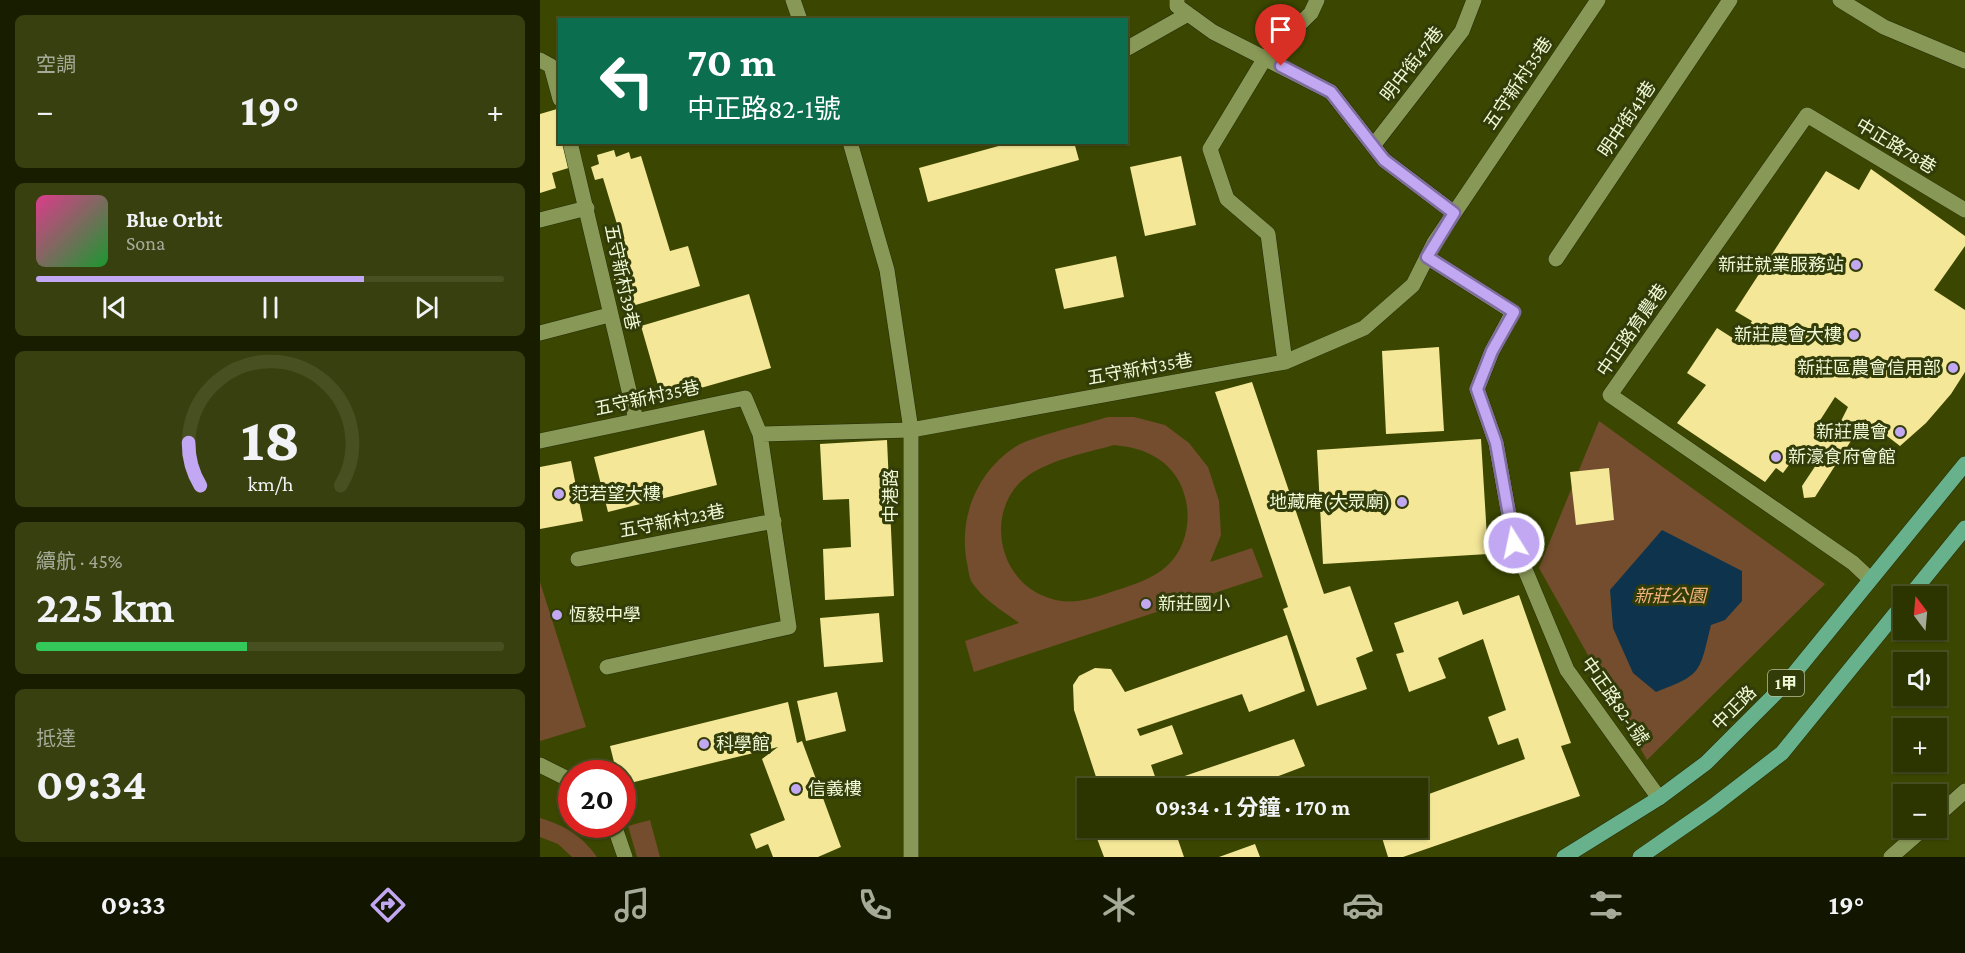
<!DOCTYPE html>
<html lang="zh-TW">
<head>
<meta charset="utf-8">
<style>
	:root { --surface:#2c3500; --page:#38400f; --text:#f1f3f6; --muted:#a6ab99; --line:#485022; --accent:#c2a8f2 }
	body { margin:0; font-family:"Crimson Pro","Noto Sans TC",serif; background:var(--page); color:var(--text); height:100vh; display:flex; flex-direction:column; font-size:22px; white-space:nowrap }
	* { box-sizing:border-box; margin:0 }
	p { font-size:20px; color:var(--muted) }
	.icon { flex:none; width:33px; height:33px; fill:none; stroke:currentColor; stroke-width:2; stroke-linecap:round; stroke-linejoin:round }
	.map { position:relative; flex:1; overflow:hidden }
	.drawer { display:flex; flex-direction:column; gap:15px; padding:15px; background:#181d00; width:540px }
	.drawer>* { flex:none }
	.hud { position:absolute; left:18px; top:18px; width:570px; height:126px; border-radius:0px; box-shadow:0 2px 4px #0004,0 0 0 2px var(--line); background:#0b6e4f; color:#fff; overflow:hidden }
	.needle { width:39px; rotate:344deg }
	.tools { position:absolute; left:1353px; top:586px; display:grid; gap:12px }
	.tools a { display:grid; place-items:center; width:54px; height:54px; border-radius:0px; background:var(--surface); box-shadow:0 2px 4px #0004,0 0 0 2px var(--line); font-size:30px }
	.speed { position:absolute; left:18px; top:760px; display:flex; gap:12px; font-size:30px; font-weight:700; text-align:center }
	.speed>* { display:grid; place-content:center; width:78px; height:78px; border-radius:50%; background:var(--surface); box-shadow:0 2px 4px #0004,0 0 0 2px var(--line); line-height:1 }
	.speed .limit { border:9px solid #d22; background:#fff; color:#111 }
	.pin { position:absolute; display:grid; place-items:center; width:51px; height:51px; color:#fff; margin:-62px -26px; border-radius:50% 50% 50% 0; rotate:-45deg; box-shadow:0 0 6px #0007 }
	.pin .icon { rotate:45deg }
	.me { position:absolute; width:66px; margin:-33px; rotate:350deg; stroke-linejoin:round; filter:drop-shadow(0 0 4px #0008) }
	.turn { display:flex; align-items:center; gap:21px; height:126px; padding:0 30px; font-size:27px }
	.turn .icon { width:78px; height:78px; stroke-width:2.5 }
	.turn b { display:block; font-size:42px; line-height:51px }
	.big { font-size:45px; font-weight:700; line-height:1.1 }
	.drawer .tile { flex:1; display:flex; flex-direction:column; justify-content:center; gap:9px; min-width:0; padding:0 21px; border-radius:9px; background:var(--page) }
	.drawer .dial { align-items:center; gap:0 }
	.dial svg { height:156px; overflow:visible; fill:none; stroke:var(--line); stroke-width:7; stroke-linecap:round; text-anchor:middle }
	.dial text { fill:var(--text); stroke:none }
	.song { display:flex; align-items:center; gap:18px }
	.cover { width:72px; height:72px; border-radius:9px; background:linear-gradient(135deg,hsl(330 70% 55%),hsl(130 70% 35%)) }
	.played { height:6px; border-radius:3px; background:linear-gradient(90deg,var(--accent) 70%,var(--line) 70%) }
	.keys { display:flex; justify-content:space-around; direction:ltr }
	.heat { display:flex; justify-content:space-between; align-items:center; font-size:33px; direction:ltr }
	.charge { height:9px; border-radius:4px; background:linear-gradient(90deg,#34c759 45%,var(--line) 0) }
	.trip { position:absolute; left:537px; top:778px; width:351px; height:60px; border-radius:0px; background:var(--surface); box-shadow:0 2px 4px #0004,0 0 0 2px var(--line); font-weight:700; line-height:60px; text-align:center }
	.tab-bar { display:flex; height:96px; justify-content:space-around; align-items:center; background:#121500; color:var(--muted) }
	.tab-bar .icon { width:42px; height:42px }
	.tab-bar .active { color:var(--accent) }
	.tab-bar b { font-size:27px; color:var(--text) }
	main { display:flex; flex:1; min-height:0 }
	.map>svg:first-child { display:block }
	.green { fill:#734d2d; fill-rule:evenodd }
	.water { fill:#0d344c }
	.building { fill:#f4e797; fill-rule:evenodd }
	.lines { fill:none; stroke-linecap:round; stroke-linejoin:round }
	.minor-casing { stroke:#242b09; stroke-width:16 }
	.major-casing { stroke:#242b09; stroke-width:16 }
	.minor { stroke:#889856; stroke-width:15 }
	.major { stroke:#67b28c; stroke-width:15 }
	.route-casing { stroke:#7e6d9d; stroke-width:15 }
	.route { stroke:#c2a8f2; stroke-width:10 }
	.poi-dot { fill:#c2a8f2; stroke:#323c08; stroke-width:2 }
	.labels { text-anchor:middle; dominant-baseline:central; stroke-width:6; stroke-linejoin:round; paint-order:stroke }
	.shield { fill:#323c08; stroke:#b6c099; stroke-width:1.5 }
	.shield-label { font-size:16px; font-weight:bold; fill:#eff8d7 }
	.street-label { font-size:18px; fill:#eff8d7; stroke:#323c08 }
	.poi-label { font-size:18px; fill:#eff8d7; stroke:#323c08; text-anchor:start }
	.park-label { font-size:18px; font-style:italic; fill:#f5b37c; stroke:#323c08 }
</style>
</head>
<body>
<main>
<section class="drawer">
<div class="tile"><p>空調</p>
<div class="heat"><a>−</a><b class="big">19°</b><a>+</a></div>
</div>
<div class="tile">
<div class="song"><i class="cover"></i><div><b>Blue Orbit</b><p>Sona</p></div></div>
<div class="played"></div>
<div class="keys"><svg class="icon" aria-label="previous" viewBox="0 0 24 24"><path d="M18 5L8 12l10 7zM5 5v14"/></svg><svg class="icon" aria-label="pause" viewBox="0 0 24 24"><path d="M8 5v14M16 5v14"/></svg><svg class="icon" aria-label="next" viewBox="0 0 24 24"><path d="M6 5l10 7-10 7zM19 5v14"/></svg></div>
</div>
<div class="tile dial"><svg viewBox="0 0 100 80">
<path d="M14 69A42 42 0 1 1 86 69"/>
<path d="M14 69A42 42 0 0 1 8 47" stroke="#c2a8f2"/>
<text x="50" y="56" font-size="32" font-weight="700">18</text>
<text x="50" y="72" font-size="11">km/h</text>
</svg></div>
<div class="tile"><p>續航 · 45%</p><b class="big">225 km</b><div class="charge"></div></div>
<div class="tile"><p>抵達</p><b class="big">09:34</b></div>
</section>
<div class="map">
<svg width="1425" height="857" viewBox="0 0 1425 857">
	<rect width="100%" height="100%" fill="#3b4700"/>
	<path class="green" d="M568,417H594L625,425L649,443L668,467L679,501L681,535L670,562L712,548L723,577L434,672L425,641L479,623C463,611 442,599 431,581C429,576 428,568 427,563C418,518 437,472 475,447C492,436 546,424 568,417ZM574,445C590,447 603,449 617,458C653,480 658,536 628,565C612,580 592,585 571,592C548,600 529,606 506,597C456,579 444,506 489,475C513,459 546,453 574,445Z
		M1059,421L1285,584L1107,760L999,568Z
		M0,582L46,727L0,741Z
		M0,818C26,826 41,835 57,857H32L18,844L0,837Z
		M110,820L120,857H97L88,826Z"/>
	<path class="water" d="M1122,530L1202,571V601L1185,620L1171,625C1159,673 1163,674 1116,692L1093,673L1073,628L1070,590Z"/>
	<path class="building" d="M17,109L20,142H28L35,166L12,173L16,188L0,193V114Z
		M473,142H534L539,160L388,202L379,168Z
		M74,150L76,157L89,152L91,159L101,156L130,251L148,246L160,286L82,309L73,276L81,274L77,260L87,257L63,178L55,180L51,167L59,164L57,155Z
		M641,156L656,225L605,236L590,167Z
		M1331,169L1425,236V246L1394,290L1425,310V372L1411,394L1386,423L1360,446L1325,419L1275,497L1264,498L1262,486L1280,459L1263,446L1243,473L1236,468L1225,482L1137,423L1166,385L1147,373L1177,328L1199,342L1212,321L1195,311L1286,171L1319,190ZM1295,397L1308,407L1294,435L1277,425Z
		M576,256L584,297L524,309L515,269Z
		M209,294L231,368L122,399L101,326Z
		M899,347L904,431L846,434L842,351Z
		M712,382L784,594L810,586L833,651L816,658L827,689L777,706L743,609L748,607L675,392Z
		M164,430L177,485L68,512L54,457Z
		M941,439L948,554L783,564L777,450Z
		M347,440L354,596L285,600L283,549L311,547L309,499L283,500L280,444Z
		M31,461L43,521L0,529V467Z
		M1069,468L1074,520L1036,525L1030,472Z
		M979,595L1031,743L1021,746L1040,796L863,857H848L839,828H878V798L985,759L978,738L958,745L948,717L966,710L943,639L898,658L906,678L869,692L856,654L864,652L854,623L918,601L923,615Z
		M339,613L343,662L284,667L280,618Z
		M747,635L765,691L709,712L702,694L597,729L600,736L632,725L643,754L611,765L618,785L754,739L765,766L704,789H560L534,710L533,685L539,676L555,668L571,669L585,692Z
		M297,692L306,731L266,741L257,701Z
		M248,702L257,743L262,741L301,847L278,857H233L228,844L216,849L210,834L245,820L222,759L238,747L82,785V774H77L70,746Z
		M553,828H634L644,857H564Z
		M715,844L720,857H679Z"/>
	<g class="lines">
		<g class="minor-casing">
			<path id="minor" d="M253,0L260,20
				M637,0V6L673,32L791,92L844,160L914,213
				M1300,0L1344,27L1425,61
				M586,49L648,14
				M0,60L11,66L20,99
				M30,142L96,420
				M310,142L347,270L371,430V857
				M833,146L922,31L934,0
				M0,220L47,208
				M887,257L973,312L952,351L937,389L956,443L974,543L1027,670L1119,798
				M1016,259L1190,0
				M0,333L69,315
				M745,362L728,234L687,199L670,149L725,58L771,13L777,0
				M0,441L205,398L220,434L371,430L745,362L824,328L873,285L894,243L1058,0
				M38,559L234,521
				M1330,579L1313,563L1070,395L1267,115L1425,210
				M67,667L249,627L220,434
				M0,765L32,781
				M1396,817L1425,791
				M74,825L85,857
				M1351,857L1384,828"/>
		</g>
		<g class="major-casing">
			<path id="major" d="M1369,597L1425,528
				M1024,857L1119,798L1166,763L1248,681L1425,464
				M1100,857L1172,807L1242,753L1364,603"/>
		</g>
		<use href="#minor" class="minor"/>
		<use href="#major" class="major"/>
	</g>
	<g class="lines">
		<g class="route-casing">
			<path id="route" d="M741,66L791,92L844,160L914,213L887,257L974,312L952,351L937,389L956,443L974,543"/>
		</g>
		<use href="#route" class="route"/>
	</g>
	<g class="poi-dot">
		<circle cx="1316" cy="265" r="6"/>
		<circle cx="1314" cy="335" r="6"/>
		<circle cx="1413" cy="368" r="6"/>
		<circle cx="1360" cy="432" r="6"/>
		<circle cx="1236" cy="457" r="6"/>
		<circle cx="19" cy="494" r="6"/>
		<circle cx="862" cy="502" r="6"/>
		<circle cx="606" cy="604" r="6"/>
		<circle cx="17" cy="615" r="6"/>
		<circle cx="164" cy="744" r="6"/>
		<circle cx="256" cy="789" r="6"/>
	</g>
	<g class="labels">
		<rect class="shield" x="1228" y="670" width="36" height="26" rx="4.5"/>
		<g class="shield-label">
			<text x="1246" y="683">1甲</text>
		</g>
		<g class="street-label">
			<text transform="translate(872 64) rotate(-52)">明中街47巷</text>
			<text transform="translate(978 83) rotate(-56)">五守新村35巷</text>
			<text transform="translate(1087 119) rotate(-56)">明中街41巷</text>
			<text transform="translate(1356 146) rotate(31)">中正路78巷</text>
			<text transform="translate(82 277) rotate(78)">五守新村39巷</text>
			<text transform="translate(1092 330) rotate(-55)">中正路育農巷</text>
			<text transform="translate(600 369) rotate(-10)">五守新村35巷</text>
			<text transform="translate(107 398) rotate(-12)">五守新村35巷</text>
			<text transform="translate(351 496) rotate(-90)">中港路</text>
			<text transform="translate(132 521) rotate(-11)">五守新村23巷</text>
			<text transform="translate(1075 701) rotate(55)">中正路82-1號</text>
			<text transform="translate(1194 708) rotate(-45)">中正路</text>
		</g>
		<g class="poi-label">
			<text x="1304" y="265" text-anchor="end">新莊就業服務站</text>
			<text x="1302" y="335" text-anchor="end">新莊農會大樓</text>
			<text x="1401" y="368" text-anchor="end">新莊區農會信用部</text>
			<text x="1348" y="432" text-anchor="end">新莊農會</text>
			<text x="1248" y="457">新濠食府會館</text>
			<text x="31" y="494">范若望大樓</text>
			<text x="850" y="502" text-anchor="end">地藏庵(大眾廟)</text>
			<text x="618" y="604">新莊國小</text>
			<text x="29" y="615">恆毅中學</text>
			<text x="176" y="744">科學館</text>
			<text x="268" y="789">信義樓</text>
		</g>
		<g class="park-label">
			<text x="1130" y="596">新莊公園</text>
		</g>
	</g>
</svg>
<div class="tools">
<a><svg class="needle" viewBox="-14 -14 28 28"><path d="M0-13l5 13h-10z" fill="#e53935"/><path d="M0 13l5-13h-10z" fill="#a6ab99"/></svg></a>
<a><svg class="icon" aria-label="sound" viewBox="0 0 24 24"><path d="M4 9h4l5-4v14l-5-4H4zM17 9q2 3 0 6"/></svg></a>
<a>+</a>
<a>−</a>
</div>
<div class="speed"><div class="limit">20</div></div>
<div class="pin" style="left:741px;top:66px;background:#d93025"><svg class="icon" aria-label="arrive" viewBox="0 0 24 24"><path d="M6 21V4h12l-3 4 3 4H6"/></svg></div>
<svg class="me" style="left:974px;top:543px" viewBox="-20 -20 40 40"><circle r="17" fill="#c2a8f2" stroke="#fff" stroke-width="3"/><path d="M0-11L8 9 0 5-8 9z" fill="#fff"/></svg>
<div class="trip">09:34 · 1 分鐘 · 170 m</div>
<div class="hud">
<div class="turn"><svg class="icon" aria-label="left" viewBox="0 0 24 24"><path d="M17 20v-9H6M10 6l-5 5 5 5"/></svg><div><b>70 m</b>中正路82-1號</div></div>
</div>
</div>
</main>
<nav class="tab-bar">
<b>09:33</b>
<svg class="icon active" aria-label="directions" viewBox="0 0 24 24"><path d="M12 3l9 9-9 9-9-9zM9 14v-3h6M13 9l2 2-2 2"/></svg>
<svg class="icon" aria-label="music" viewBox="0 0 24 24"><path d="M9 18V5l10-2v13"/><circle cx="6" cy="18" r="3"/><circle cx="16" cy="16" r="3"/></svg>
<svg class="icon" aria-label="phone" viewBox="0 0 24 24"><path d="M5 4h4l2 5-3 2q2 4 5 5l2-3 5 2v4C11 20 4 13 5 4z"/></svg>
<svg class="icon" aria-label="climate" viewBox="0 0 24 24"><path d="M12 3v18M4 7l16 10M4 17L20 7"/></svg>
<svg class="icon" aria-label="car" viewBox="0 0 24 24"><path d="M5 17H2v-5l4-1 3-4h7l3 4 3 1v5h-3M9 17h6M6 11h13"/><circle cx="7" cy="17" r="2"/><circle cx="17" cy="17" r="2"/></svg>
<svg class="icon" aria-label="filters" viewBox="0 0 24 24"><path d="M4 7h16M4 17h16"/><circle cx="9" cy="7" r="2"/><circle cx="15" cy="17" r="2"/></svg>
<b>19°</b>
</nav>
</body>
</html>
